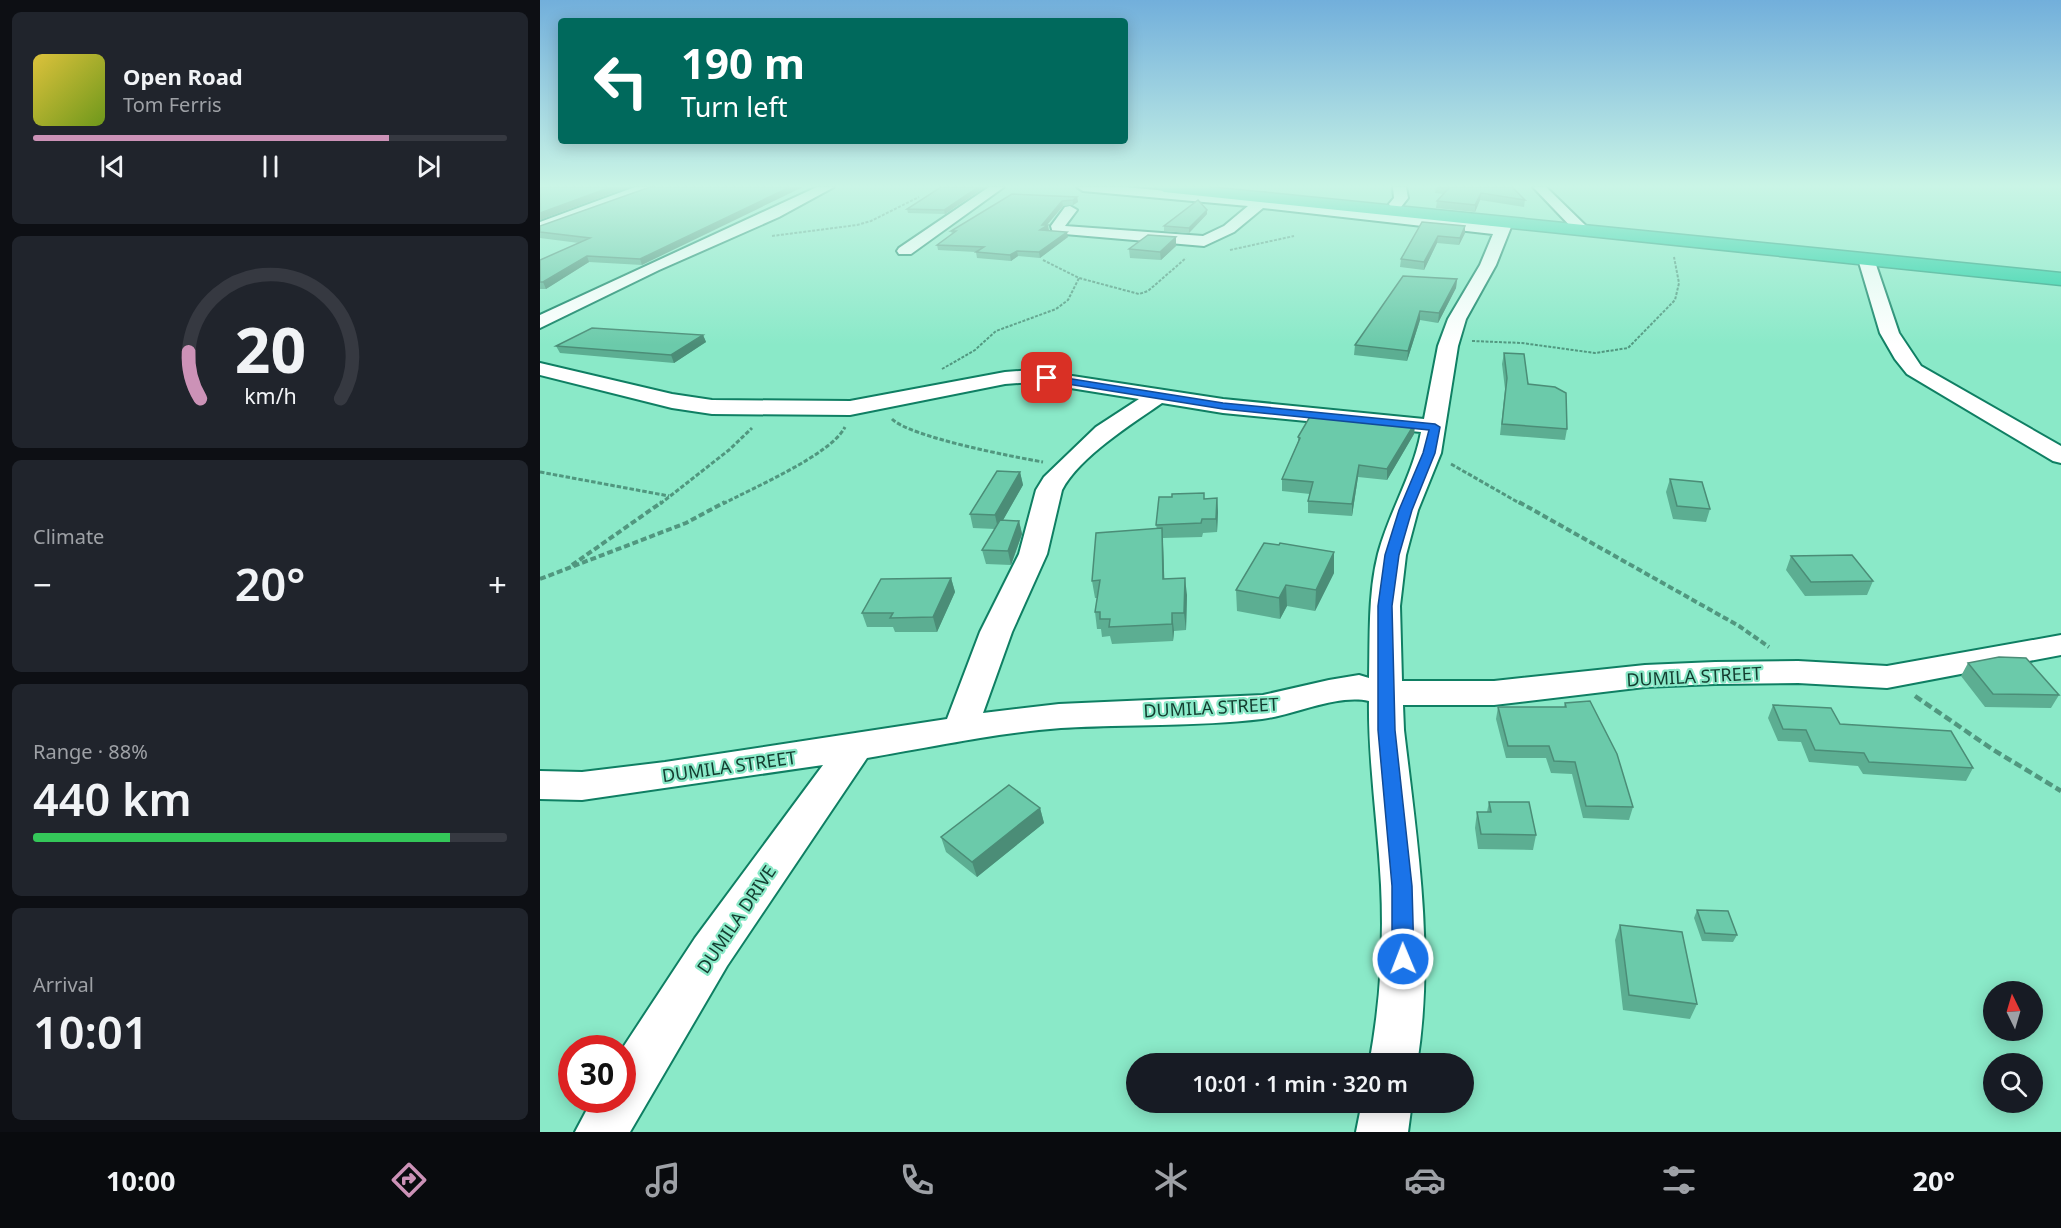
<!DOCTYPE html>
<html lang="en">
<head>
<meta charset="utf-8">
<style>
	:root { --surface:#171b24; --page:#20242c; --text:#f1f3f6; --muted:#9ea1a6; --line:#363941; --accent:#cc92b7 }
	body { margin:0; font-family:"Noto Sans",sans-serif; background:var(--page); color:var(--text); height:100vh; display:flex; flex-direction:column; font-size:22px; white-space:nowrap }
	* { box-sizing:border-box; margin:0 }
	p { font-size:20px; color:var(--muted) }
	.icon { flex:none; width:33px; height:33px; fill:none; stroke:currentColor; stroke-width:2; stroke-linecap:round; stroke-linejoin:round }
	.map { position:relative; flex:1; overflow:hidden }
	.details { display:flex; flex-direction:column; gap:12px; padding:12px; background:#0d0f14; width:540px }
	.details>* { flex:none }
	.guide { position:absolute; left:18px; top:18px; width:570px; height:126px; border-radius:6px; box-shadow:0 3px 15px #0003; background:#00695c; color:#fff; overflow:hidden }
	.needle { width:39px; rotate:355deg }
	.buttons { position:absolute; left:1443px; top:981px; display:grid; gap:12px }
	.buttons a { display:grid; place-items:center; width:60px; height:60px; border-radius:50%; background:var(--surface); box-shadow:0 3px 15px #0003; font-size:30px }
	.speed { position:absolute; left:18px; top:1035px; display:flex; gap:12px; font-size:30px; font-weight:700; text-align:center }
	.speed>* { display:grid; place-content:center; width:78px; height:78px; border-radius:50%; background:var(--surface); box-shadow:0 3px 15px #0003; line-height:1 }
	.speed .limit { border:9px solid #d22; background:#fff; color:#111 }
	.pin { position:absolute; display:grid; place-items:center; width:51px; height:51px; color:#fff; margin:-26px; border-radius:12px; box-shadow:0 3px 9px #0006 }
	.me { position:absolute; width:66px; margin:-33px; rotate:359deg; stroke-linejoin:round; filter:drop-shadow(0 0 4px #0008) }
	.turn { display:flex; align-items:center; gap:21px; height:126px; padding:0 24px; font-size:27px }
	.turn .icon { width:78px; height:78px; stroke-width:2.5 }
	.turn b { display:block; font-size:42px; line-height:51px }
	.big { font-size:45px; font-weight:600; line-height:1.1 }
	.details .widget { flex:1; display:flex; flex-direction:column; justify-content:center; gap:9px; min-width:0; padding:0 21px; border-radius:9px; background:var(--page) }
	.details .dial { align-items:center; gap:0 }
	.dial svg { height:156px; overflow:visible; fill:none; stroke:var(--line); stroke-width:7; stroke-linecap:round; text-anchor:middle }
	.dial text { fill:var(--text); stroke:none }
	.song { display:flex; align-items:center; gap:18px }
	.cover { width:72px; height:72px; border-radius:9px; background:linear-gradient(135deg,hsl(50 70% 55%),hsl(80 70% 35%)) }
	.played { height:6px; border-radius:3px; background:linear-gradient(90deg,var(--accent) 75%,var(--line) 75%) }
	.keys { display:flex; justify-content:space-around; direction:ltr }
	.heat { display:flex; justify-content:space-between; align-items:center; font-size:33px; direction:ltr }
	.charge { height:9px; border-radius:4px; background:linear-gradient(90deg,#34c759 88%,var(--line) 0) }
	.trip { position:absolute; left:586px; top:1053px; width:348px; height:60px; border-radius:30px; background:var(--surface); box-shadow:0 3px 15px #0003; font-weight:600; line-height:60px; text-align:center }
	.tab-bar { display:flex; height:96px; justify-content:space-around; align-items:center; background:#090b0e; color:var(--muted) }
	.tab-bar .icon { width:42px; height:42px }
	.tab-bar .current { color:var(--accent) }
	.tab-bar b { font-size:27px; color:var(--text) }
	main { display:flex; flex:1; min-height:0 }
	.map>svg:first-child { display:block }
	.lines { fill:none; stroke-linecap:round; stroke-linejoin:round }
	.minor-casing { stroke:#0f7f63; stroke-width:4 }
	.highway-casing { stroke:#199a79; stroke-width:3 }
	.path-far3 { stroke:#51977f; stroke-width:2; stroke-dasharray:3 1.5; stroke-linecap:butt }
	.path-far2 { stroke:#51977f; stroke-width:3; stroke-dasharray:4.5 2; stroke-linecap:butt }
	.path-far1 { stroke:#51977f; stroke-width:4; stroke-dasharray:6 3; stroke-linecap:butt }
	.path { stroke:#51977f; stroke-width:4.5; stroke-dasharray:8 4; stroke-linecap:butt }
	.minor { fill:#fff; fill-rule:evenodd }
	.highway { fill:#1ccda1; fill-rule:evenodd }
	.wall { fill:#5cae92 }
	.shaded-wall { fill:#4b8d77 }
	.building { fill:#6bcaaa; stroke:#4b8d77; stroke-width:1.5 }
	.route { fill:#1a73e8; stroke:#114b97; stroke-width:1.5 }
	.labels { text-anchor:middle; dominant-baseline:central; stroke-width:4.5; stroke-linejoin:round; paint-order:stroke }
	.near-street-label { font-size:18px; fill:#133c2f; stroke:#8ae9c8 }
</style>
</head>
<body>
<main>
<section class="details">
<div class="widget">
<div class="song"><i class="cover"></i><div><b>Open Road</b><p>Tom Ferris</p></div></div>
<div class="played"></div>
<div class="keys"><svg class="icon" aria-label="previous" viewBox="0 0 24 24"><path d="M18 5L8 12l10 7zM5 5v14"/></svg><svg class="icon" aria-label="pause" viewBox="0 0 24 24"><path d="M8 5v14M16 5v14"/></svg><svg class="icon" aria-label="next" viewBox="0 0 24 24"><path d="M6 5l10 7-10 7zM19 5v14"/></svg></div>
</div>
<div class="widget dial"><svg viewBox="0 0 100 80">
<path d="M14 69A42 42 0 1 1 86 69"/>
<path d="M14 69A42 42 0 0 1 8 45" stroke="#cc92b7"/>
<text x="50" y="56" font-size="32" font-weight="700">20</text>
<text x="50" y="72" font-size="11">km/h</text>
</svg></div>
<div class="widget"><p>Climate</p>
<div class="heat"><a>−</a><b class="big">20°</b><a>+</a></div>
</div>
<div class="widget"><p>Range · 88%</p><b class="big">440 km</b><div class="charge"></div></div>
<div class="widget"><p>Arrival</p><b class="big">10:01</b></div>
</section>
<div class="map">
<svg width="1521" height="1132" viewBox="0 0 1521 1132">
	<rect width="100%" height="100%" fill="#8ae9c8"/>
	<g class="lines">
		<g class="minor-casing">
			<path id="minor" d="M95,187H114L112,190L0,231V222Z
				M277,187H294L239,217L119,270L0,328V315Z
				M449,187H464L371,254H359L357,251L359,248Z
				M537,187H584L716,199L725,193L732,197L730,200L957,226L961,219L966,218L973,222L956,265L926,319L918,346L901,453L878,510L866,555L860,606L862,681H954L1105,665L1175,662L1258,661L1347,666L1521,635V655L1347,688L1258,683L1175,684L1105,687L954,705H863L864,730C877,841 895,952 877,1064H829C840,1006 844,944 841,885C838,823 828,762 829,701C796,694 755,715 722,719C656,727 588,724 521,728C456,733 391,747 327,758L187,966L90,1132H35L52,1100H82V1049L155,938L283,765L42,800L0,799V771L42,772L125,762L407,719L440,632L479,554L496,490L504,477L556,427L599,399L493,382L465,384L310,415L172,414L132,408L0,375V363L132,394L172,400L310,401L465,372L493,370L683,399L884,419L898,346L908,319L940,265L953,234L723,208L694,232L664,246L513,233L511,226L525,207L530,206L537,210L525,226L663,236L684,226L708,206L543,191ZM622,403L683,413L881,432C873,475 849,512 838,554C828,594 830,636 829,678L819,675L789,680L723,695L519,704L443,713L472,632L507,554L522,490C539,457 592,424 622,403Z
				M853,187H866L868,198L861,207H851L849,204L854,198Z
				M993,187H1006L1046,226L1048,229L1046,232H1036Z
				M1326,254L1334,259L1359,333L1381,366L1521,446V463L1513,461L1367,374L1355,359L1340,333L1318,259Z
				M822,1102H872L868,1132H816Z"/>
		</g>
		<g class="highway-casing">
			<path id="highway" d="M616,187H667L1521,273V285L624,192Z"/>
		</g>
		<path class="path-far3" d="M232,236L317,225L331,221L379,197
			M690,250L754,236
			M503,260L539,278L599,294L608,291L646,258
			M932,341L982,343L1055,353L1088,348L1135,300L1139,283L1134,257
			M402,369L435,350L456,331L516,309L528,300L539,278"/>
		<path class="path-far2" d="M352,419C370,437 474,457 503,462
			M911,464L981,504
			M0,472L129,496
			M120,504L189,450L212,428
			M183,504C212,488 291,455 305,427"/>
		<path class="path-far1" d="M979,502L1199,626L1229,647
			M32,565L122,502
			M0,579L146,523L185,502"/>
		<path class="path" d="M1375,696L1452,749L1521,791"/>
		<use href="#minor" class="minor"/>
		<use href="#highway" class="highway"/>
	</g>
	<path class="wall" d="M110,187L102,265L49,262L6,289H0V260L39,243L0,238V226Z
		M401,187H445L405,214L368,213L367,209Z
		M896,187L985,200L984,207L940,200L935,212L896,208L897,201L904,194L895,193Z
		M537,197L538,202L533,205L523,206L507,225L509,231L528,237L500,258L478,256L471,261L437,258L436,252L398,250L397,245L412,234L411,231Z
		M667,214L649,233L624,231V226Z
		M882,222L925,233L919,245L897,243L884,270L860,267L861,259Z
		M636,246L621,260L590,258L589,249Z
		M917,279L916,288L898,323L880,320L867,361L814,355L815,345Z
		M163,335L166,342L134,363L20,353L16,346Z
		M964,353L1027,429L1025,440L960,435L965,389L962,364Z
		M875,423L874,434L847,480L818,477L812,516L768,513V501L770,494L742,491V479L758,442V437Z
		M480,472L483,485L463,520L479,521L482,534L471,565L446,564L442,550L455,529L433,528L430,514Z
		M1130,479L1170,509L1166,522L1133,519L1126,492Z
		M677,498L678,512L677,532L663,533L662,537L623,538L624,579L647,595L646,630L634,631L633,641L572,644L570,636L562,637L561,629H557L555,612L557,598H555L552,581L617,529L616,525L664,499Z
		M1251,556L1333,581L1327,595L1265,596L1246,570Z
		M794,573L775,611L747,606L740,619L697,611L696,590Z
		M411,578L415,592L397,632H355L353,627H327L322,613Z
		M1428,663L1519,695L1511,708L1445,707L1421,676Z
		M1025,703L1093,807L1089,820L1043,818L1032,774L1011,773L1006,758H966L956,719L958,707H1024Z
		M1233,705L1300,724L1433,768L1426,781L1323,774L1318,766L1269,762L1261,742L1238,741L1228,718Z
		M949,802L996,835L993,850L938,849L935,828L937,812H947Z
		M500,808L504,823L437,877L406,852L401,837Z
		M1157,910L1197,935L1193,942L1162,941L1154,918Z
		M1080,925L1157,1004L1150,1019L1083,1010L1075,940Z"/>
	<path class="shaded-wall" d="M71,187H89L0,220V213Z
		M250,187H263L102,265L100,259Z
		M438,187H445L405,214L404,210Z
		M941,193L940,200L935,212V205Z
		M537,197L538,202L533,205V200Z
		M522,201L523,206L505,227L508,225L509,231L501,236L502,225Z
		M667,210V214L649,233V228Z
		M925,226V233L919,245L920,238Z
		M527,232L528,237L500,258L499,252Z
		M898,236L897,243L884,270V262Z
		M636,237V246L621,260L620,252Z
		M477,251L478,256L471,261L470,255Z
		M47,256L49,262L6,289L3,282Z
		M917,279L916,288L898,323L899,313Z
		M880,311V320L867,361L868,351Z
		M163,335L166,342L134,363L131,355Z
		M875,423L874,434L847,480V469Z
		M819,465L818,477L812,516V504Z
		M480,472L483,485L458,529L455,515Z
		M677,498L678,512L677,532L676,519Z
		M479,521L482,534L471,565L468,551Z
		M622,528L623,545L625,596L623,579Z
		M794,552V573L775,611L776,590Z
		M411,578L415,592L397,632L393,617Z
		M645,578L647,595L646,630L644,613Z
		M746,585L747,606L740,619L739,598Z
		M632,613L634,631L633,641L632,624Z
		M500,808L504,823L437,877L432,862Z"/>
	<path class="building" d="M6,187H71L0,213V188Z
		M110,187H250L100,259L47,256L3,282H0V260L50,238L0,232V226Z
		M401,187H438L404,210L367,209Z
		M898,187H972L985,200L941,193L935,205L897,201L909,188Z
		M472,194L537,197L533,200L522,201L502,225H508L500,230L527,232L499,252L477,251L470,255L436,252L444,247L397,245L416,231H411Z
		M658,200L667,210L649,228L624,226Z
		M882,222L925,226L920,238L898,236L884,262L861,259Z
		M608,235L636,237L620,252L589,249Z
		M863,276L917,279L899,313L880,311L868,351L815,345Z
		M52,328L163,335L131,355L16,346Z
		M964,353L984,354L988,384L1015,387L1026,393L1027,429L962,424L967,378Z
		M772,413L875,423L847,469L819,465L812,504L768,501L773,482L742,479L760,438L758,437Z
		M457,471L480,472L455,515L430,514Z
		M1130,479L1162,482L1170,509L1137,506Z
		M664,493V499L677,498L676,519H662L661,523L616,525L619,497H632V494Z
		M460,520L479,521L468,551L442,550Z
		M622,528L623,579L645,578L644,613H632V624L569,627L570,619H560V612H555L560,580L552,581L556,533Z
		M724,543L739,545L740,543L794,552L776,590L746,585L739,598L696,590Z
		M1312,555L1333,581L1271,582L1251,556Z
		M411,578L393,617L350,618L353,613H322L341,579Z
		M1459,657L1486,658L1519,695L1453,694L1428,663Z
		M1050,701L1077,754L1093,807L1046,806L1035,762L1014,761L1009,746H968L958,707H1026L1025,703Z
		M1233,705L1291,708L1300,724L1411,731L1433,768L1329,762L1324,753L1275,750L1266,730L1243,729Z
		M469,785L500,808L432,862L401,837Z
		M949,802H989L996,835L941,834L937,812H951Z
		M1157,910L1188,911L1197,935L1165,933Z
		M1080,925L1142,932L1157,1004L1089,995Z"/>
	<linearGradient id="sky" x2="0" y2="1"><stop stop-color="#72afdb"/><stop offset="0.54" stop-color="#caf5e6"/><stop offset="1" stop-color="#caf5e6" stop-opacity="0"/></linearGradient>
	<rect width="1521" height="345" fill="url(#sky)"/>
	<path class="route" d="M507,375L683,403L895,424L900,427L895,453L872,510L859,555L852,606L855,730L872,886L874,959L870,966L863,969L855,966L852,959V886L838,730V606L845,555L859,510L883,453L889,430L683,409L503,380L502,378Z"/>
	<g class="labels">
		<g class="near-street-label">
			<text transform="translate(1154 676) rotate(-3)">DUMILA STREET</text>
			<text transform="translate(671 707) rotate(-3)">DUMILA STREET</text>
			<text transform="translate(189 766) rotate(-8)">DUMILA STREET</text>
			<text transform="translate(196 919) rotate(-56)">DUMILA DRIVE</text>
		</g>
	</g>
</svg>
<div class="buttons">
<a><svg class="needle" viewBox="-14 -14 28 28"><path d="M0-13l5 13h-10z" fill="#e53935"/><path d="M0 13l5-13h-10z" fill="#9ea1a6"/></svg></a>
<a><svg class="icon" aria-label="search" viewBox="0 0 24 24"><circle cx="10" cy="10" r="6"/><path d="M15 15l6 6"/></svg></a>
</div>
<div class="speed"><div class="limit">30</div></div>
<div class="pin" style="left:507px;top:378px;background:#d93025"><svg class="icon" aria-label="arrive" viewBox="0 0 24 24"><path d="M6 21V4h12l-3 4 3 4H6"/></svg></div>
<svg class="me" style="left:863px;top:959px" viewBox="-20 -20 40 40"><circle r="17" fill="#1a73e8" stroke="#fff" stroke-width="3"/><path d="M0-11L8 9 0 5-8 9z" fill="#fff"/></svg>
<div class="trip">10:01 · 1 min · 320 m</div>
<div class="guide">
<div class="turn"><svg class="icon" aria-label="left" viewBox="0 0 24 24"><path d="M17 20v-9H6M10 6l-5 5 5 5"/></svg><div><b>190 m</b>Turn left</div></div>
</div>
</div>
</main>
<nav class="tab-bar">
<b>10:00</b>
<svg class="icon current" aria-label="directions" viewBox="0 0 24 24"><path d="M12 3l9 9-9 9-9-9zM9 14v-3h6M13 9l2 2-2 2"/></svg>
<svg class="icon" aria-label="music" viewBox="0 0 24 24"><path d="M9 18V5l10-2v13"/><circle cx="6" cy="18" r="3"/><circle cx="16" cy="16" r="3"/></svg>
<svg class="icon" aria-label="phone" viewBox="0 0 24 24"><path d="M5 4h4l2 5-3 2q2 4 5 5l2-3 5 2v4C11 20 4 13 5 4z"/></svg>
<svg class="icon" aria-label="climate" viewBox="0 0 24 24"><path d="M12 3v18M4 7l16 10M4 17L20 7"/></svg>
<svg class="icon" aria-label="car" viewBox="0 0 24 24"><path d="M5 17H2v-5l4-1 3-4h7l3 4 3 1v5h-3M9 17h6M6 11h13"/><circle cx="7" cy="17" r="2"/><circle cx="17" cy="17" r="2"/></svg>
<svg class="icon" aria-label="filters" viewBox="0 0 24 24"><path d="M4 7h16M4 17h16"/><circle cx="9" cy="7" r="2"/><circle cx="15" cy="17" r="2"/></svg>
<b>20°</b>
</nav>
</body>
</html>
